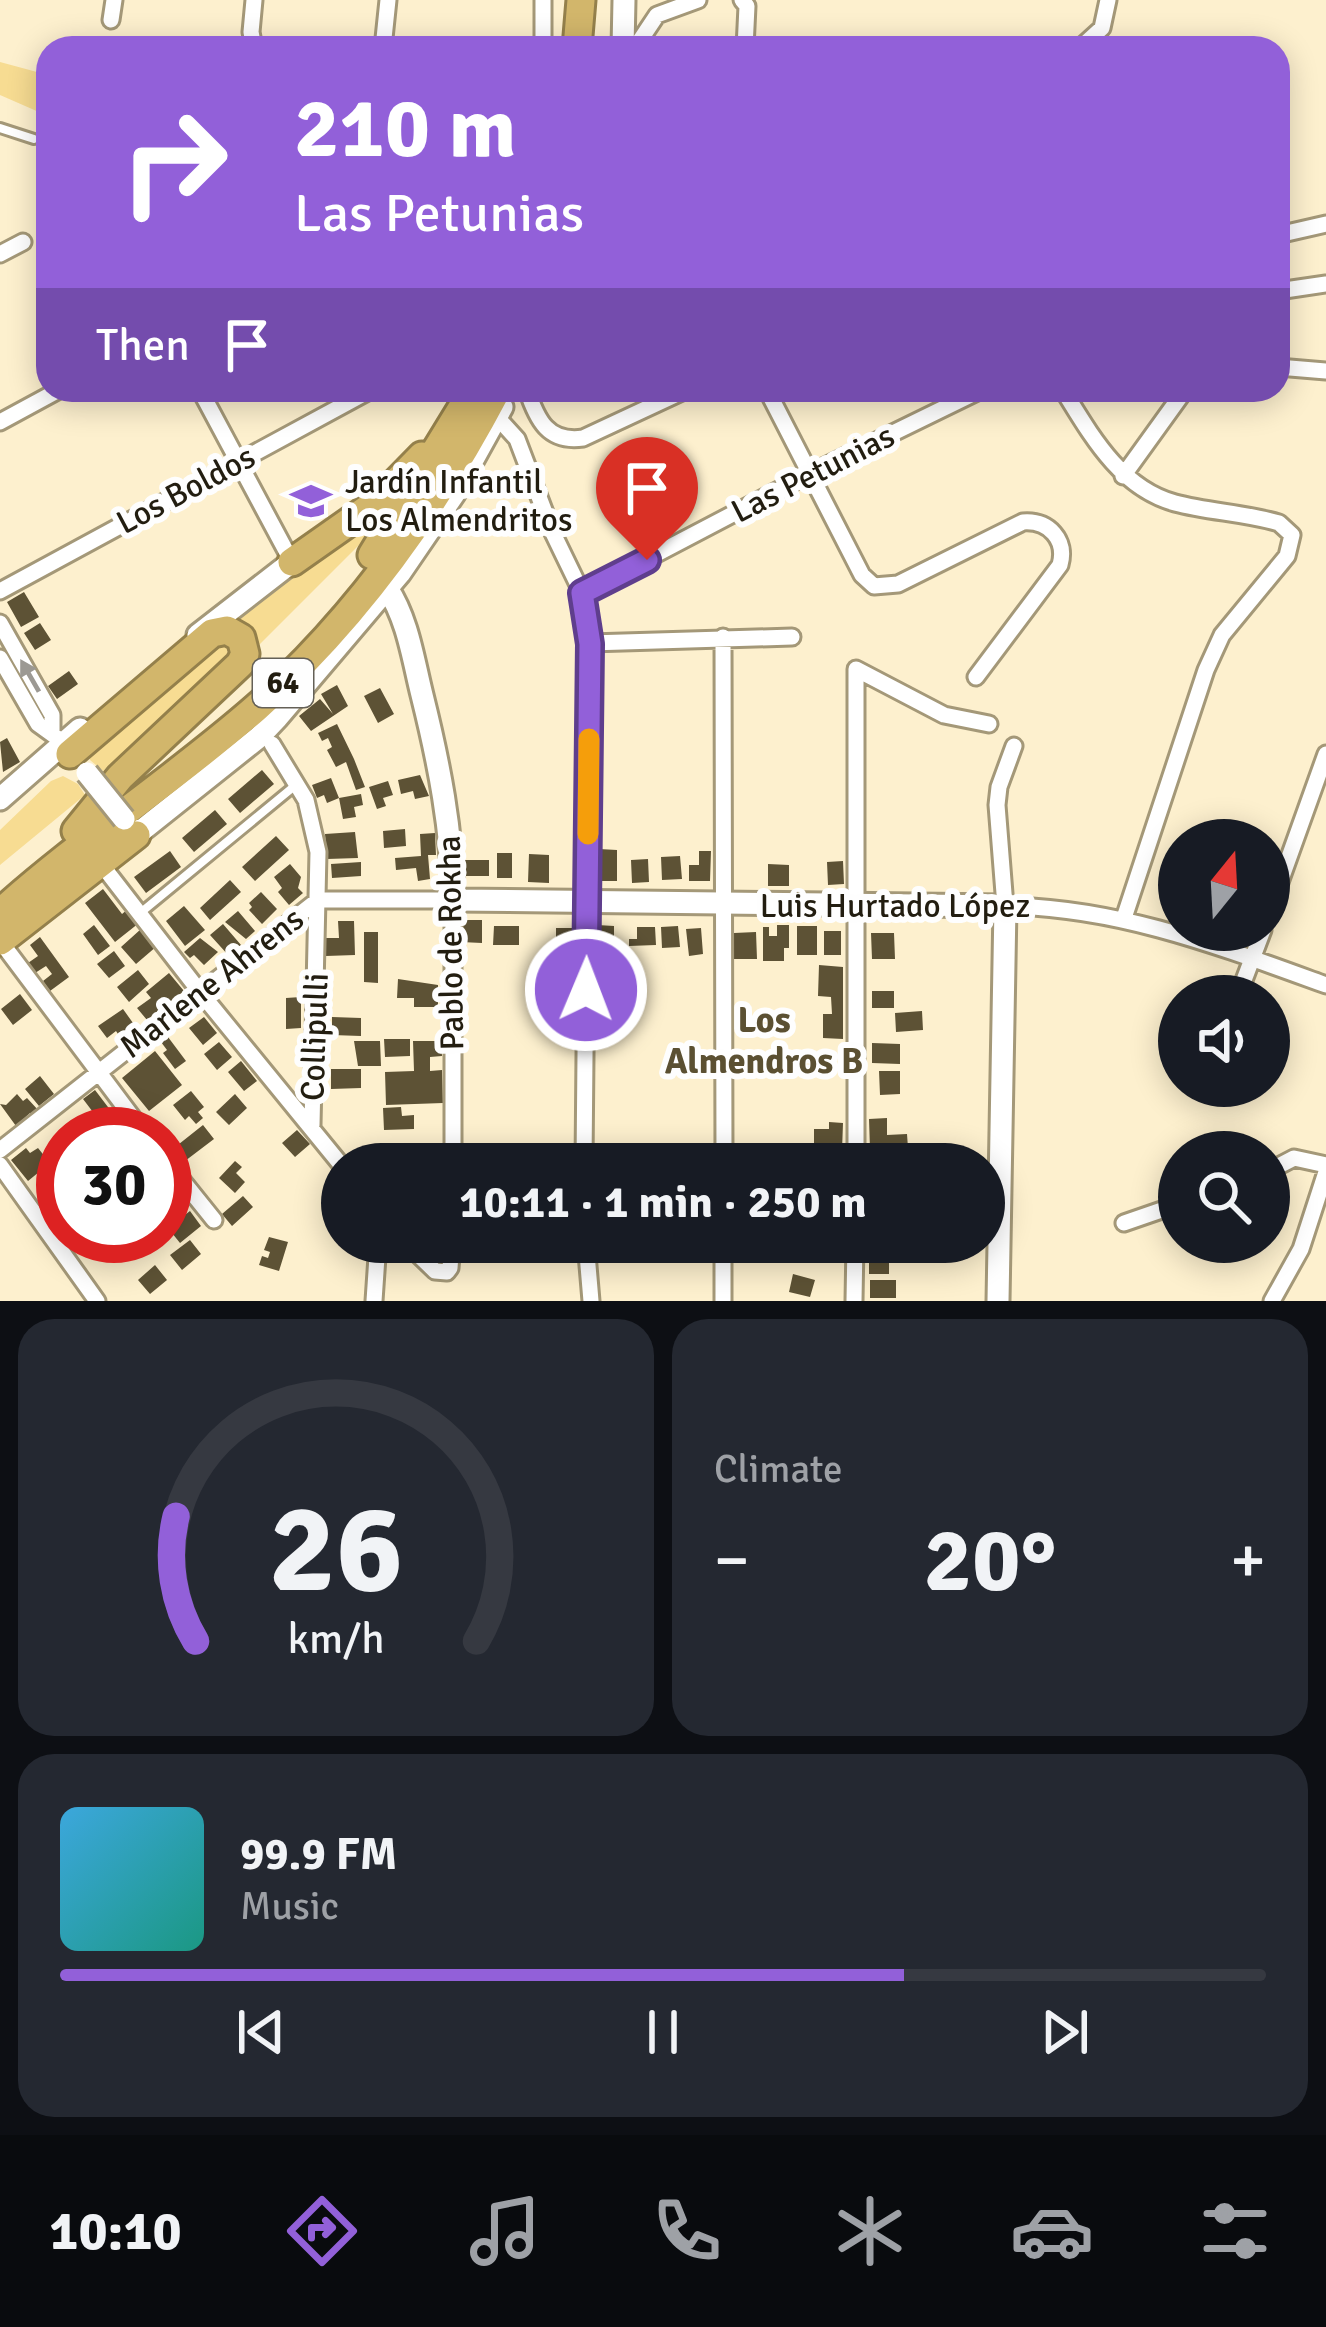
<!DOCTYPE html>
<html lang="en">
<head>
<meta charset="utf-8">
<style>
	:root { --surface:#171b24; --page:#242831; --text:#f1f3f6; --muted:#9ea1a6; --line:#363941; --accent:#9260d9 }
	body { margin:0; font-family:Signika,sans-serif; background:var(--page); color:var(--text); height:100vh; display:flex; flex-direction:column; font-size:45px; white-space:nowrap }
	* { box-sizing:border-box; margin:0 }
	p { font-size:39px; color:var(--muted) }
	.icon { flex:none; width:66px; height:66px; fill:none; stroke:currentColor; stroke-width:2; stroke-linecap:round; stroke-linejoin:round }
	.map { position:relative; height:1301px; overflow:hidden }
	.sheet { display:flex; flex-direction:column; gap:18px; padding:18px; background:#0d0f14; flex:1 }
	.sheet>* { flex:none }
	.hud { position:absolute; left:36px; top:36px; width:1254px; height:366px; border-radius:36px; box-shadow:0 6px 30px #0003; background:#9260d9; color:#fff; overflow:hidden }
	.needle { width:78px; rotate:18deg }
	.buttons { position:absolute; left:1158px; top:819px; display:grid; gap:24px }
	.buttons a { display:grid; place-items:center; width:132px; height:132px; border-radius:50%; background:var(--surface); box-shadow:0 6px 30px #0003; font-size:60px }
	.speed { position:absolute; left:36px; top:1107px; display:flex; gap:24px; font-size:60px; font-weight:700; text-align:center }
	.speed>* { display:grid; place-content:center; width:156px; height:156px; border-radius:50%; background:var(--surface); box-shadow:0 6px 30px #0003; line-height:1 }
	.speed .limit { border:18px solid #d22; background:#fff; color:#111 }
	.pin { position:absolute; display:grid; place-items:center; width:102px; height:102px; color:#fff; margin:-123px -51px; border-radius:50% 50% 50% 0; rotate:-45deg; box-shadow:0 0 12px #0007 }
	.pin .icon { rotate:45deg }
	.me { position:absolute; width:132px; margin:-66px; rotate:1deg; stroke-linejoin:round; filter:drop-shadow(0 0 9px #0008) }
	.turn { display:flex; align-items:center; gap:42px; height:252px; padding:0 60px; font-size:54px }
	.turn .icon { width:156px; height:156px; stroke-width:2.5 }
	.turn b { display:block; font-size:84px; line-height:102px }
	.then { display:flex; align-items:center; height:114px; padding:0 60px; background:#0003; gap:24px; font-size:45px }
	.big { font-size:90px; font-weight:700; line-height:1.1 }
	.sheet .widget { flex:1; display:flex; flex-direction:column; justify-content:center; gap:18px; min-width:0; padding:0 42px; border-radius:36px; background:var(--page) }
	.sheet .dial { align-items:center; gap:0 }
	.dial svg { height:312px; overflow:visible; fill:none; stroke:var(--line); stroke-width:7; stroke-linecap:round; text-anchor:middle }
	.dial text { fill:var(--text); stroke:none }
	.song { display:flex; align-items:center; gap:36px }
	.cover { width:144px; height:144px; border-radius:18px; background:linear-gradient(135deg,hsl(200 70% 55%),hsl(170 70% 35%)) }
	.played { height:12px; border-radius:6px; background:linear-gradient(90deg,var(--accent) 70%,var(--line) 70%) }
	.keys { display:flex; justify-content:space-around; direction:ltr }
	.heat { display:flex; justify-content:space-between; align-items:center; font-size:66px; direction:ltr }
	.sheet .tiles { flex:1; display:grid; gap:18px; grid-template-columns:1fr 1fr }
	.widget:last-child { grid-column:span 2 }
	.trip { position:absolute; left:321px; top:1143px; width:684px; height:120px; border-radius:60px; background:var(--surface); box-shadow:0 6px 30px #0003; font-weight:700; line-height:120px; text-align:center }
	.tabs { display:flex; height:192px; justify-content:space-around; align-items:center; background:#090b0e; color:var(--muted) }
	.tabs .icon { width:84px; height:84px }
	.tabs .active { color:var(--accent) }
	.tabs b { font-size:54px; color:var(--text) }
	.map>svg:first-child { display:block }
	.green { fill:#f7dc92 }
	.building { fill:#5d5235 }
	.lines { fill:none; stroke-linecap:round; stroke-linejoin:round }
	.lane-casing { stroke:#a49878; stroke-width:14 }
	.street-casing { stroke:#a49878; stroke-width:21 }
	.secondary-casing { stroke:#a49878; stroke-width:27 }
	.highway-casing { stroke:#94804b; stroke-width:33 }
	.lane { stroke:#fff; stroke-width:8 }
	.street { stroke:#fff; stroke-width:15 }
	.secondary { stroke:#fff; stroke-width:21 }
	.highway { stroke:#d2b66b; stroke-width:27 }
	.secondary-bridge-casing { stroke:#a49878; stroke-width:27; stroke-linecap:butt }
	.secondary-bridge { stroke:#fff; stroke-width:21 }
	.oneway { fill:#9c9993 }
	.route-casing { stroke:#5f3e8d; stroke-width:30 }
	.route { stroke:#9260d9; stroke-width:21 }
	.slow { stroke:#f59e0b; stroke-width:21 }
	.labels { text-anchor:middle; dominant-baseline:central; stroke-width:12; stroke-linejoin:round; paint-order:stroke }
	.shield { fill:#fefefe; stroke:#646057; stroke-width:3 }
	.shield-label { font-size:30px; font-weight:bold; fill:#221d10 }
	.street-label { font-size:33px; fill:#221d10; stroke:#fefefe }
	.poi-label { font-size:33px; fill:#221d10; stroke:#fefefe; text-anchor:start }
	.neighbourhood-label { font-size:36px; font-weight:bold; fill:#5b5032; stroke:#fefefe }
</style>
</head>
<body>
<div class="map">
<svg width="1326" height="1301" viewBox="0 0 1326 1301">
	<rect width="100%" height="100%" fill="#fdf0ce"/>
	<path class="green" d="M0,62L48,75V116L0,95Z
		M369,519L375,527L369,535L251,653L230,622Z
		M218,642L227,646L228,656L215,673L103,771L90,760L89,747Z
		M63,776L78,784L85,795L0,865V830L51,781Z"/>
	<path class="building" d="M24,592L39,617L21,627L7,602Z
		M40,623L51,640L35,650L24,633Z
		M69,671L78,684L57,699L48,686Z
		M337,685L348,706L311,731L299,716L320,699L333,714L321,694Z
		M380,688L394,714L378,723L364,696Z
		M337,724L354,759L365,787L356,790L346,762L336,767L327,750L332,747L328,738L322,741L318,733Z
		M7,738L20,762L3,772L0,742Z
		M262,770L274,784L240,813L228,799Z
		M420,775L429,796L415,799L413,791L401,794L398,780Z
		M331,778L339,798L361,794L363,805L354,807L356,817L343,819L339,798L327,803L324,795L317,798L312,785Z
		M388,781L393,795L383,798L386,806L377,809L369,787Z
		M215,810L227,824L194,852L182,838Z
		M405,829L406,846L384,848L383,831Z
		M355,832L358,858L327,859L325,834Z
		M435,833L436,855H428L430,879L418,881L416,868L396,870L395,858L421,856L420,834Z
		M276,836L289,850L255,881L242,867Z
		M599,849L617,850V881H599Z
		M170,851L181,867L146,893L134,877Z
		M699,851H711L710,881H689V865H699Z
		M497,853H512V878H497Z
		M529,854L549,855V883L528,882Z
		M680,856L682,879L662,880L661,857Z
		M648,859L649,882L632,883L631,860Z
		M465,860H489V876H466Z
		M843,861L844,884L828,885L827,862Z
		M361,862V876L332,878L331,864Z
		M290,864L301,877L298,888L303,893L289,905L278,892L282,888L274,877Z
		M768,864L789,865V886H768Z
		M230,880L241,892L210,920L200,908Z
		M103,889L122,914L128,909L139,923L115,942L85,903Z
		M261,892L277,909L262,924L249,910L252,907L249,903Z
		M184,906L205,930L185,946L166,921Z
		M238,911L255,931L246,939L225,922Z
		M462,920H482V943L461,942Z
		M338,921H354L355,955L326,956L325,938H339Z
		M223,924L241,945L229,956L210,935Z
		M94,925L110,946L98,955L83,934Z
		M597,925L614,926V947H596Z
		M777,925H789V948H784V961H763V927H769V936H777Z
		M494,926H519V945H493Z
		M678,926L680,947L662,948L661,927Z
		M797,926H817V955H797Z
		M637,927H655L656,945L629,946V939H637Z
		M556,928H573V971H549V954H556Z
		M701,928L703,954L689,956L686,929Z
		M141,929L157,946L136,964L121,947Z
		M824,931H841V955H824Z
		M364,932H378V983L364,982Z
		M756,932L757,959H734V933Z
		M871,933H894L895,959H872Z
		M40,937L69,977L50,991L43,981L52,974L46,966L35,973L28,963L38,956L30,945Z
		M200,938L218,952L204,965L194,955L190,958L184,952Z
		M114,951L125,966L109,978L97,964Z
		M819,965L843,967V1039L823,1038V1014H832L831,997L818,996Z
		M138,970L149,984L129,1002L117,987Z
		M169,973L184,991L147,1020L137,1008L151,998L146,992Z
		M398,979L438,985V1007H414V998H397Z
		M872,991H894V1008H872Z
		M20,994L32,1010L13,1025L1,1009Z
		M301,997V1028L286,1029V998Z
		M123,1009L138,1030L122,1040L116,1031L107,1038L98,1026Z
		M922,1011L923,1030L896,1032L895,1013Z
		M204,1017L217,1033L203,1045L189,1028Z
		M332,1017L361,1018V1036L332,1035Z
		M168,1037L186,1061L175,1069L163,1053L167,1050L161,1042Z
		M384,1039H410V1056L385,1057Z
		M354,1041H380L381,1066H358Z
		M413,1041H441L442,1056L430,1057V1071L442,1070L443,1103L386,1105L385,1072L414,1071Z
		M219,1042L232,1057L217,1070L204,1054Z
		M872,1043L900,1044V1064L872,1063Z
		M155,1051L182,1085L149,1111L122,1078Z
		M241,1061L257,1081L244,1091L228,1072Z
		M331,1069H361V1088L331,1089Z
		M879,1071H900V1094L880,1095Z
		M40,1076L54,1094L39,1106L25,1089Z
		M95,1090L111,1111L99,1120L83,1099Z
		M191,1091L204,1107L198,1112L203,1118L196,1124L189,1116L185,1120L173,1105Z
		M17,1094L23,1101L27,1098L39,1111L33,1117L30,1113L16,1126L0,1104L6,1105Z
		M235,1094L247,1108L229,1125L216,1112Z
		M401,1107L402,1116L414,1115V1129L384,1130L383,1108Z
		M887,1118V1135L907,1134L908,1148L870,1149L869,1119Z
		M829,1122L843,1123L842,1151H814V1129H829Z
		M203,1125L214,1139L185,1161L174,1148Z
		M297,1130L310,1144L295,1157L282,1143Z
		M26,1148L30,1153L38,1148L50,1163L28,1181L11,1160Z
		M235,1161L242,1167L236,1173L245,1182L235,1193L219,1178Z
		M243,1196L253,1207L232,1226L222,1214Z
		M190,1211L201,1226L180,1243L168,1228Z
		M269,1237L288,1242L279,1271L259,1265L262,1256L268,1258L270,1252L264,1250Z
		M190,1240L201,1254L182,1270L170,1255Z
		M869,1252H889V1274H869Z
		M155,1265L167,1280L150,1294L138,1280Z
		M793,1274L815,1280L810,1297L789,1292Z
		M870,1280H896V1298H870Z"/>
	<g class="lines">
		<g class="lane-casing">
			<path id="lane" d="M0,128L34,139
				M139,914L297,784"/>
		</g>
		<g class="street-casing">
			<path id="street" d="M254,0L251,32L254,48
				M543,0V48
				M742,0L747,6L745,48
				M111,20L114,0
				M383,48L388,0
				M635,48L657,15L698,0
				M1080,48L1102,28L1108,0
				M1278,235L1326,224
				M0,254L23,242
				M1278,291L1326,284
				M1278,367L1326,371
				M200,390L292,562
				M527,390C537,420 548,443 583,438L686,390
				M767,390L862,575L874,586L898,584L1023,522C1049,520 1067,540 1060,565L976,677
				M1063,390C1091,435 1120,488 1175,503C1209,512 1245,513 1279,523L1292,535L1287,556L1222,635L1206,670L1124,918
				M497,417L517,439L552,531L582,593L589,621L584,1164
				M0,422L59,390
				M1123,476L1185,390
				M0,591L371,390
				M582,593L811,473L981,390
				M0,623L52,715V731
				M723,637L724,1164
				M590,643L792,637
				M0,658L38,724L56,737
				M272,744L306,800L318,852L312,1125
				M1014,746L999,787L997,805L1005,906C1118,907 1221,947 1326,985
				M105,869L200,992L342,1166
				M1269,913L1326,754
				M4,946L145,1134
				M1238,996L1263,930
				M0,1150L318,900H453V1164
				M165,1159L214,1220
				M856,1164V669L944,715L989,724
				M0,1165L97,1301
				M1269,1171L1294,1158L1326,1165
				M1124,1223L1179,1204
				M405,1242L435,1271L447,1272L450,1268L452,1242
				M586,1242L591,1301
				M374,1301L378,1242
				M723,1301V1242
				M854,1301L855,1242
				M1272,1301L1301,1249L1326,1172"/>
		</g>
		<g class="secondary-casing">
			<path id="secondary" d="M623,48L624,0
				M387,588C408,620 413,659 422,695C439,763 452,830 453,900L1005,906L998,1301
				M198,635L292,562
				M0,799L80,729
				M128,825L136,835L259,737L277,718L400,573L454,494L502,407"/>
		</g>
		<g class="highway-casing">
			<path id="highway" d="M577,48L581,0
				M372,555L473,390
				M292,562L376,503L422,456
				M70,754L212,633L227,630L241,638L245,654L240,664L120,777L76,831
				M0,913C81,840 174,780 256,708C356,619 435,508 497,390
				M0,941L136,835"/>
		</g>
		<use href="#lane" class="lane"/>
		<use href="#street" class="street"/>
		<use href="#secondary" class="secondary"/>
		<use href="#highway" class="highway"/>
		<g class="secondary-bridge-casing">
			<path id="secondary-bridge" d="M87,773L124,819"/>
		</g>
		<use href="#secondary-bridge" class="secondary-bridge"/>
	</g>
	<defs><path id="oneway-solid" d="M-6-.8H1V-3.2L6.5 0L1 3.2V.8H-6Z" transform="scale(3)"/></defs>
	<use class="oneway" href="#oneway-solid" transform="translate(30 676) rotate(-120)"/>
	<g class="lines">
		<g class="route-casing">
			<path id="route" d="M586,990L590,644L582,593L647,560"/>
		</g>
		<use href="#route" class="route"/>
		<path class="slow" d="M588,834L589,739"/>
	</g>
	<defs>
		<g id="school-bare" transform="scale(3.24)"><path d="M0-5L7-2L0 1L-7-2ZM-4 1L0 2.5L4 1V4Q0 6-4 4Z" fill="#9260d9" stroke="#fefefe" stroke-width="2.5" paint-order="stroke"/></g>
	</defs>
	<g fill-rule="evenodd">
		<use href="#school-bare" x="311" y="501"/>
	</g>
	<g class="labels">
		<rect class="shield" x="253" y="659" width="60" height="48" rx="9"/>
		<g class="shield-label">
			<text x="283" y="683">64</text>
		</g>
		<g class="street-label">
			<text transform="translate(813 474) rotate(-27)">Las Petunias</text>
			<text transform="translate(186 490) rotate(-28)">Los Boldos</text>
			<text x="895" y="906">Luis Hurtado López</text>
			<text transform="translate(451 943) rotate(-91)">Pablo de Rokha</text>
			<text transform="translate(212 983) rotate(-38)">Marlene Ahrens</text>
			<text transform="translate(315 1037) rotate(-88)">Collipulli</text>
		</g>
		<g class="poi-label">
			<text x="345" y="482">Jardín Infantil<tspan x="345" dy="38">Los Almendritos</tspan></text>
		</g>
		<g class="neighbourhood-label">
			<text x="764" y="1020">Los<tspan x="764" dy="41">Almendros B</tspan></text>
		</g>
	</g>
</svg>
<div class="buttons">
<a><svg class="needle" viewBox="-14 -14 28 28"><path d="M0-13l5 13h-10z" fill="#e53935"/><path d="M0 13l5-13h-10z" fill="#9ea1a6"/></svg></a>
<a><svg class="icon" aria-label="sound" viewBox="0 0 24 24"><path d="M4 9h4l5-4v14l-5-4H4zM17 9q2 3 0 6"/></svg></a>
<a><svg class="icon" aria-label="search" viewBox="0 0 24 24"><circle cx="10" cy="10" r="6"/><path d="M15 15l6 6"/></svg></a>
</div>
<div class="speed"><div class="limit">30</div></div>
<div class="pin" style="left:647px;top:560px;background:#d93025"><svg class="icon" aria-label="arrive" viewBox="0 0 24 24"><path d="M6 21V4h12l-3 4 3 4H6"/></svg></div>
<svg class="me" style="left:586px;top:990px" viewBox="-20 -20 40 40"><circle r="17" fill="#9260d9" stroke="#fff" stroke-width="3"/><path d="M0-11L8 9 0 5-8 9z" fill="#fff"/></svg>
<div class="trip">10:11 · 1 min · 250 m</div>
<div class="hud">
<div class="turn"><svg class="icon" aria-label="right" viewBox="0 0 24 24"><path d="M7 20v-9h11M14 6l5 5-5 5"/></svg><div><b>210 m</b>Las Petunias</div></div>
<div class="then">Then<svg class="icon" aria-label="arrive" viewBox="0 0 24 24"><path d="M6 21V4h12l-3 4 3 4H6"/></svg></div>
</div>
</div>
<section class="sheet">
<div class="tiles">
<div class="widget dial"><svg viewBox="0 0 100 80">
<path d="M14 69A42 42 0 1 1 86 69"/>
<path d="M14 69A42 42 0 0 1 9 37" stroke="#9260d9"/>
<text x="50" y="56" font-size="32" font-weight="700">26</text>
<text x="50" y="72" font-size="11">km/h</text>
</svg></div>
<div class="widget"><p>Climate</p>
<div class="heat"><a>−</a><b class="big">20°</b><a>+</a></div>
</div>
<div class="widget">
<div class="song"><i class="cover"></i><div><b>99.9 FM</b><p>Music</p></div></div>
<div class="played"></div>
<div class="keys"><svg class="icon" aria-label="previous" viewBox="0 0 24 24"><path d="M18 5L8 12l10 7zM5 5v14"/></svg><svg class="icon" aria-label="pause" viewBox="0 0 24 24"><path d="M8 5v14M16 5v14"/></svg><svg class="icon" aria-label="next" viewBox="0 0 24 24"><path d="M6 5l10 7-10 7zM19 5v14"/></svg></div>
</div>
</div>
</section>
<nav class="tabs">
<b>10:10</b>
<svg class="icon active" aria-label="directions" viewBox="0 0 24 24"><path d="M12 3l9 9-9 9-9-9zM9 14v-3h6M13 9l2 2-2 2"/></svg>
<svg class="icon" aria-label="music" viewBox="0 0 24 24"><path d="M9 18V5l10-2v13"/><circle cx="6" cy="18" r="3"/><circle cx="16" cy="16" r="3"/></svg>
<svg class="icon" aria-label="phone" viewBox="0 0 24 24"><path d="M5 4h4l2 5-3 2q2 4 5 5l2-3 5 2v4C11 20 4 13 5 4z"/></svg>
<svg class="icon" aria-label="climate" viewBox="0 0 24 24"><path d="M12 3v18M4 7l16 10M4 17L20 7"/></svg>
<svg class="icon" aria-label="car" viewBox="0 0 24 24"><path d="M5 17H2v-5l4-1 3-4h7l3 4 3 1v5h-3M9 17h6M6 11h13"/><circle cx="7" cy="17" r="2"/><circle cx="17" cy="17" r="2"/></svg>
<svg class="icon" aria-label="filters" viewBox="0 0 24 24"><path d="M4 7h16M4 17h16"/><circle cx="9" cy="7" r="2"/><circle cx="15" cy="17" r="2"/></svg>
</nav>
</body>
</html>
